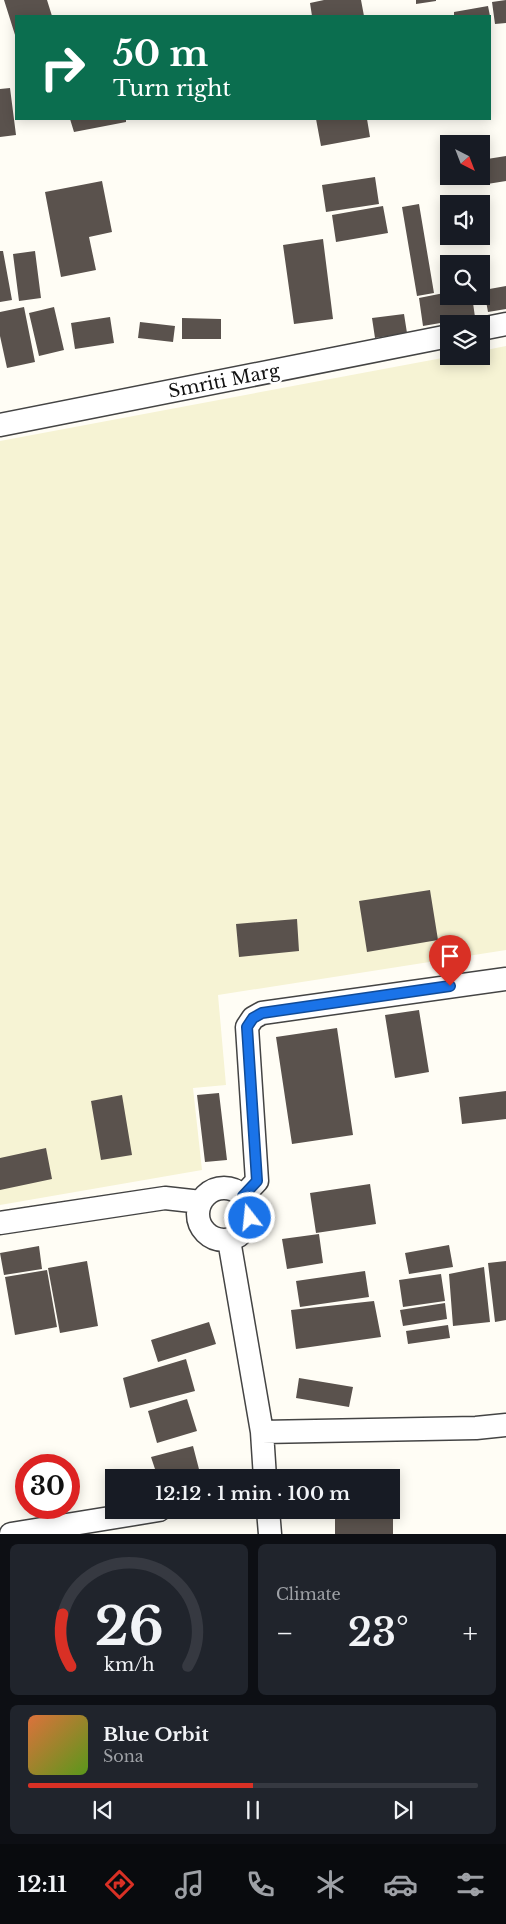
<!DOCTYPE html>
<html lang="en">
<head>
<meta charset="utf-8">
<style>
	:root { --surface:#171b24; --page:#20242c; --text:#f1f3f6; --muted:#9ea1a6; --line:#363941; --accent:#d93025 }
	body { margin:0; font-family:"Libre Baskerville",serif; background:var(--page); color:var(--text); height:100vh; display:flex; flex-direction:column; font-size:19px; white-space:nowrap }
	* { box-sizing:border-box; margin:0 }
	p { font-size:16px; color:var(--muted) }
	.icon { flex:none; width:28px; height:28px; fill:none; stroke:currentColor; stroke-width:2; stroke-linecap:round; stroke-linejoin:round }
	.map { position:relative; height:1534px; overflow:hidden }
	.details { display:flex; flex-direction:column; gap:10px; padding:10px; background:#0d0f14; flex:1 }
	.details>* { flex:none }
	.hud { position:absolute; left:15px; top:15px; width:476px; height:105px; border-radius:0px; box-shadow:0 2px 12px #0003; background:#0b6e4f; color:#fff; overflow:hidden }
	.needle { width:32px; rotate:138deg }
	.tools { position:absolute; left:440px; top:135px; display:grid; gap:10px }
	.tools a { display:grid; place-items:center; width:50px; height:50px; border-radius:0px; background:var(--surface); box-shadow:0 2px 12px #0003; font-size:25px }
	.speed { position:absolute; left:15px; top:1454px; display:flex; gap:10px; font-size:25px; font-weight:700; text-align:center }
	.speed>* { display:grid; place-content:center; width:65px; height:65px; border-radius:50%; background:var(--surface); box-shadow:0 2px 12px #0003; line-height:1 }
	.speed .limit { border:8px solid #d22; background:#fff; color:#111 }
	.pin { position:absolute; display:grid; place-items:center; width:42px; height:42px; color:#fff; margin:-51px -21px; border-radius:50% 50% 50% 0; rotate:-45deg; box-shadow:0 0 5px #0007 }
	.pin .icon { rotate:45deg }
	.me { position:absolute; width:55px; margin:-28px; rotate:344deg; stroke-linejoin:round; filter:drop-shadow(0 0 4px #0008) }
	.turn { display:flex; align-items:center; gap:18px; height:105px; padding:0 15px; font-size:22px }
	.turn .icon { width:65px; height:65px; stroke-width:2.5 }
	.turn b { display:block; font-size:35px; line-height:42px }
	.big { font-size:38px; font-weight:600; line-height:1.1 }
	.details .widget { flex:1; display:flex; flex-direction:column; justify-content:center; gap:8px; min-width:0; padding:0 18px; border-radius:8px; background:var(--page) }
	.details .dial { align-items:center; gap:0 }
	.dial svg { height:130px; overflow:visible; fill:none; stroke:var(--line); stroke-width:7; stroke-linecap:round; text-anchor:middle }
	.dial text { fill:var(--text); stroke:none }
	.song { display:flex; align-items:center; gap:15px }
	.cover { width:60px; height:60px; border-radius:8px; background:linear-gradient(135deg,hsl(20 70% 55%),hsl(90 70% 35%)) }
	.played { height:5px; border-radius:2px; background:linear-gradient(90deg,var(--accent) 50%,var(--line) 50%) }
	.keys { display:flex; justify-content:space-around; direction:ltr }
	.heat { display:flex; justify-content:space-between; align-items:center; font-size:28px; direction:ltr }
	.details .tiles { flex:1; display:grid; gap:10px; grid-template-columns:1fr 1fr }
	.widget:last-child { grid-column:span 2 }
	.trip { position:absolute; left:105px; top:1469px; width:295px; height:50px; border-radius:0px; background:var(--surface); box-shadow:0 2px 12px #0003; font-weight:600; line-height:50px; text-align:center }
	.tab-bar { display:flex; height:80px; justify-content:space-around; align-items:center; background:#090b0e; color:var(--muted) }
	.tab-bar .icon { width:35px; height:35px }
	.tab-bar .on { color:var(--accent) }
	.tab-bar b { font-size:22px; color:var(--text) }
	.map>svg:first-child { display:block }
	.farmland { fill:#f6f3d4 }
	.building { fill:#5a524d }
	.lines { fill:none; stroke-linecap:round; stroke-linejoin:round }
	.street-casing { stroke:#444; stroke-width:25 }
	.street { stroke:#fff; stroke-width:22 }
	.route-casing { stroke:#114b97; stroke-width:12 }
	.route { stroke:#1a73e8; stroke-width:9 }
	.labels { text-anchor:middle; dominant-baseline:central; stroke-width:5; stroke-linejoin:round; paint-order:stroke }
	.street-label { font-size:18px; fill:#111; stroke:#fff }
</style>
</head>
<body>
<div class="map">
<svg width="506" height="1534" viewBox="0 0 506 1534">
	<rect width="100%" height="100%" fill="#fffdf5"/>
	<path class="farmland" d="M506,346V950L218,995L226,1085L193,1088L202,1170L0,1205V441L453,356H481V351Z"/>
	<path class="building" d="M4,0H47L52,16H16V38Z
		M324,0H361L364,16H312L310,3Z
		M416,0H436V1L416,4Z
		M506,0V23L495,24L492,2Z
		M488,6L490,16H454V12Z
		M10,88L16,135L0,137V89Z
		M70,119H126V122L74,132Z
		M316,119H367L370,137L321,146Z
		M506,156V181L481,185V160Z
		M375,177L379,204L326,212L322,185Z
		M102,181L112,232L89,237L96,270L61,277L45,192Z
		M419,204L434,293L417,296L402,207Z
		M383,206L388,233L336,242L332,215Z
		M323,239L333,319L294,324L283,245Z
		M0,251H3L12,300L0,302Z
		M35,251L41,298L19,301L13,254Z
		M506,286V309L488,312L484,290Z
		M449,292V296H472L475,317L423,326L419,298Z
		M24,307L35,362L7,368L0,336V312Z
		M54,307L64,350L39,356L29,313Z
		M404,314L407,333L375,338L372,318Z
		M110,317L114,343L75,349L71,323Z
		M182,318L221,319V339H182Z
		M140,322L175,326L173,342L138,338Z
		M430,890L438,940L367,952L359,901Z
		M297,919L299,951L239,957L236,924Z
		M419,1010L429,1072L395,1078L385,1015Z
		M337,1028L353,1135L292,1144L276,1037Z
		M506,1091V1119L462,1124L459,1097Z
		M219,1093L227,1160L205,1162L197,1095Z
		M122,1095L132,1155L101,1160L91,1101Z
		M46,1148L52,1179L0,1190V1158Z
		M370,1184L376,1224L316,1233L310,1193Z
		M319,1234L323,1263L287,1269L282,1239Z
		M449,1245L453,1267L409,1274L405,1253Z
		M39,1246L42,1269L4,1275L0,1253Z
		M87,1261L98,1326L60,1333L48,1268Z
		M506,1261V1320L495,1322L488,1263Z
		M484,1267L490,1322L453,1326L449,1274Z
		M47,1270L57,1327L15,1335L5,1277Z
		M365,1271L369,1297L300,1307L296,1281Z
		M441,1274L445,1301L403,1307L399,1280Z
		M374,1301L381,1337L296,1349L291,1310Z
		M445,1303L447,1319L403,1326L400,1310Z
		M209,1322L216,1344L158,1362L151,1340Z
		M448,1325L450,1338L408,1344L406,1331Z
		M186,1359L195,1391L130,1408L123,1378Z
		M299,1378L353,1387L349,1407L296,1398Z
		M187,1399L197,1431L157,1443L148,1411Z
		M193,1446L201,1477L162,1478L160,1471L156,1472L151,1457Z
		M335,1510H393V1534H335Z"/>
	<g class="lines">
		<g class="street-casing">
			<path id="street" d="M481,329L506,324
				M0,425L449,336
				M198 1214a26 26 0 1 1 52 0a26 26 0 1 1-52 0Z
				M243,1196L257,1181L247,1027L253,1018L262,1013L506,979
				M0,1223L165,1198L201,1202
				M229,1240L262,1432L265,1478
				M262,1432L476,1428L506,1425
				M268,1510L270,1534
				M11,1534L159,1510"/>
		</g>
		<use href="#street" class="street"/>
	</g>
	<g class="lines">
		<g class="route-casing">
			<path id="route" d="M250,1218L248,1202L243,1196L257,1181L247,1027L253,1018L262,1013L450,986"/>
		</g>
		<use href="#route" class="route"/>
	</g>
	<g class="labels">
		<g class="street-label">
			<text transform="translate(224 381) rotate(-11)">Smriti Marg</text>
		</g>
	</g>
</svg>
<div class="tools">
<a><svg class="needle" viewBox="-14 -14 28 28"><path d="M0-13l5 13h-10z" fill="#e53935"/><path d="M0 13l5-13h-10z" fill="#9ea1a6"/></svg></a>
<a><svg class="icon" aria-label="sound" viewBox="0 0 24 24"><path d="M4 9h4l5-4v14l-5-4H4zM17 9q2 3 0 6"/></svg></a>
<a><svg class="icon" aria-label="search" viewBox="0 0 24 24"><circle cx="10" cy="10" r="6"/><path d="M15 15l6 6"/></svg></a>
<a><svg class="icon" aria-label="layers" viewBox="0 0 24 24"><path d="M12 4l9 5-9 5-9-5zM3 14l9 5 9-5"/></svg></a>
</div>
<div class="speed"><div class="limit">30</div></div>
<div class="pin" style="left:450px;top:986px;background:#d93025"><svg class="icon" aria-label="arrive" viewBox="0 0 24 24"><path d="M6 21V4h12l-3 4 3 4H6"/></svg></div>
<svg class="me" style="left:250px;top:1218px" viewBox="-20 -20 40 40"><circle r="17" fill="#1a73e8" stroke="#fff" stroke-width="3"/><path d="M0-11L8 9 0 5-8 9z" fill="#fff"/></svg>
<div class="trip">12:12 · 1 min · 100 m</div>
<div class="hud">
<div class="turn"><svg class="icon" aria-label="right" viewBox="0 0 24 24"><path d="M7 20v-9h11M14 6l5 5-5 5"/></svg><div><b>50 m</b>Turn right</div></div>
</div>
</div>
<section class="details">
<div class="tiles">
<div class="widget dial"><svg viewBox="0 0 100 80">
<path d="M14 69A42 42 0 1 1 86 69"/>
<path d="M14 69A42 42 0 0 1 9 37" stroke="#d93025"/>
<text x="50" y="56" font-size="32" font-weight="700">26</text>
<text x="50" y="72" font-size="11">km/h</text>
</svg></div>
<div class="widget"><p>Climate</p>
<div class="heat"><a>−</a><b class="big">23°</b><a>+</a></div>
</div>
<div class="widget">
<div class="song"><i class="cover"></i><div><b>Blue Orbit</b><p>Sona</p></div></div>
<div class="played"></div>
<div class="keys"><svg class="icon" aria-label="previous" viewBox="0 0 24 24"><path d="M18 5L8 12l10 7zM5 5v14"/></svg><svg class="icon" aria-label="pause" viewBox="0 0 24 24"><path d="M8 5v14M16 5v14"/></svg><svg class="icon" aria-label="next" viewBox="0 0 24 24"><path d="M6 5l10 7-10 7zM19 5v14"/></svg></div>
</div>
</div>
</section>
<nav class="tab-bar">
<b>12:11</b>
<svg class="icon on" aria-label="directions" viewBox="0 0 24 24"><path d="M12 3l9 9-9 9-9-9zM9 14v-3h6M13 9l2 2-2 2"/></svg>
<svg class="icon" aria-label="music" viewBox="0 0 24 24"><path d="M9 18V5l10-2v13"/><circle cx="6" cy="18" r="3"/><circle cx="16" cy="16" r="3"/></svg>
<svg class="icon" aria-label="phone" viewBox="0 0 24 24"><path d="M5 4h4l2 5-3 2q2 4 5 5l2-3 5 2v4C11 20 4 13 5 4z"/></svg>
<svg class="icon" aria-label="climate" viewBox="0 0 24 24"><path d="M12 3v18M4 7l16 10M4 17L20 7"/></svg>
<svg class="icon" aria-label="car" viewBox="0 0 24 24"><path d="M5 17H2v-5l4-1 3-4h7l3 4 3 1v5h-3M9 17h6M6 11h13"/><circle cx="7" cy="17" r="2"/><circle cx="17" cy="17" r="2"/></svg>
<svg class="icon" aria-label="filters" viewBox="0 0 24 24"><path d="M4 7h16M4 17h16"/><circle cx="9" cy="7" r="2"/><circle cx="15" cy="17" r="2"/></svg>
</nav>
</body>
</html>
